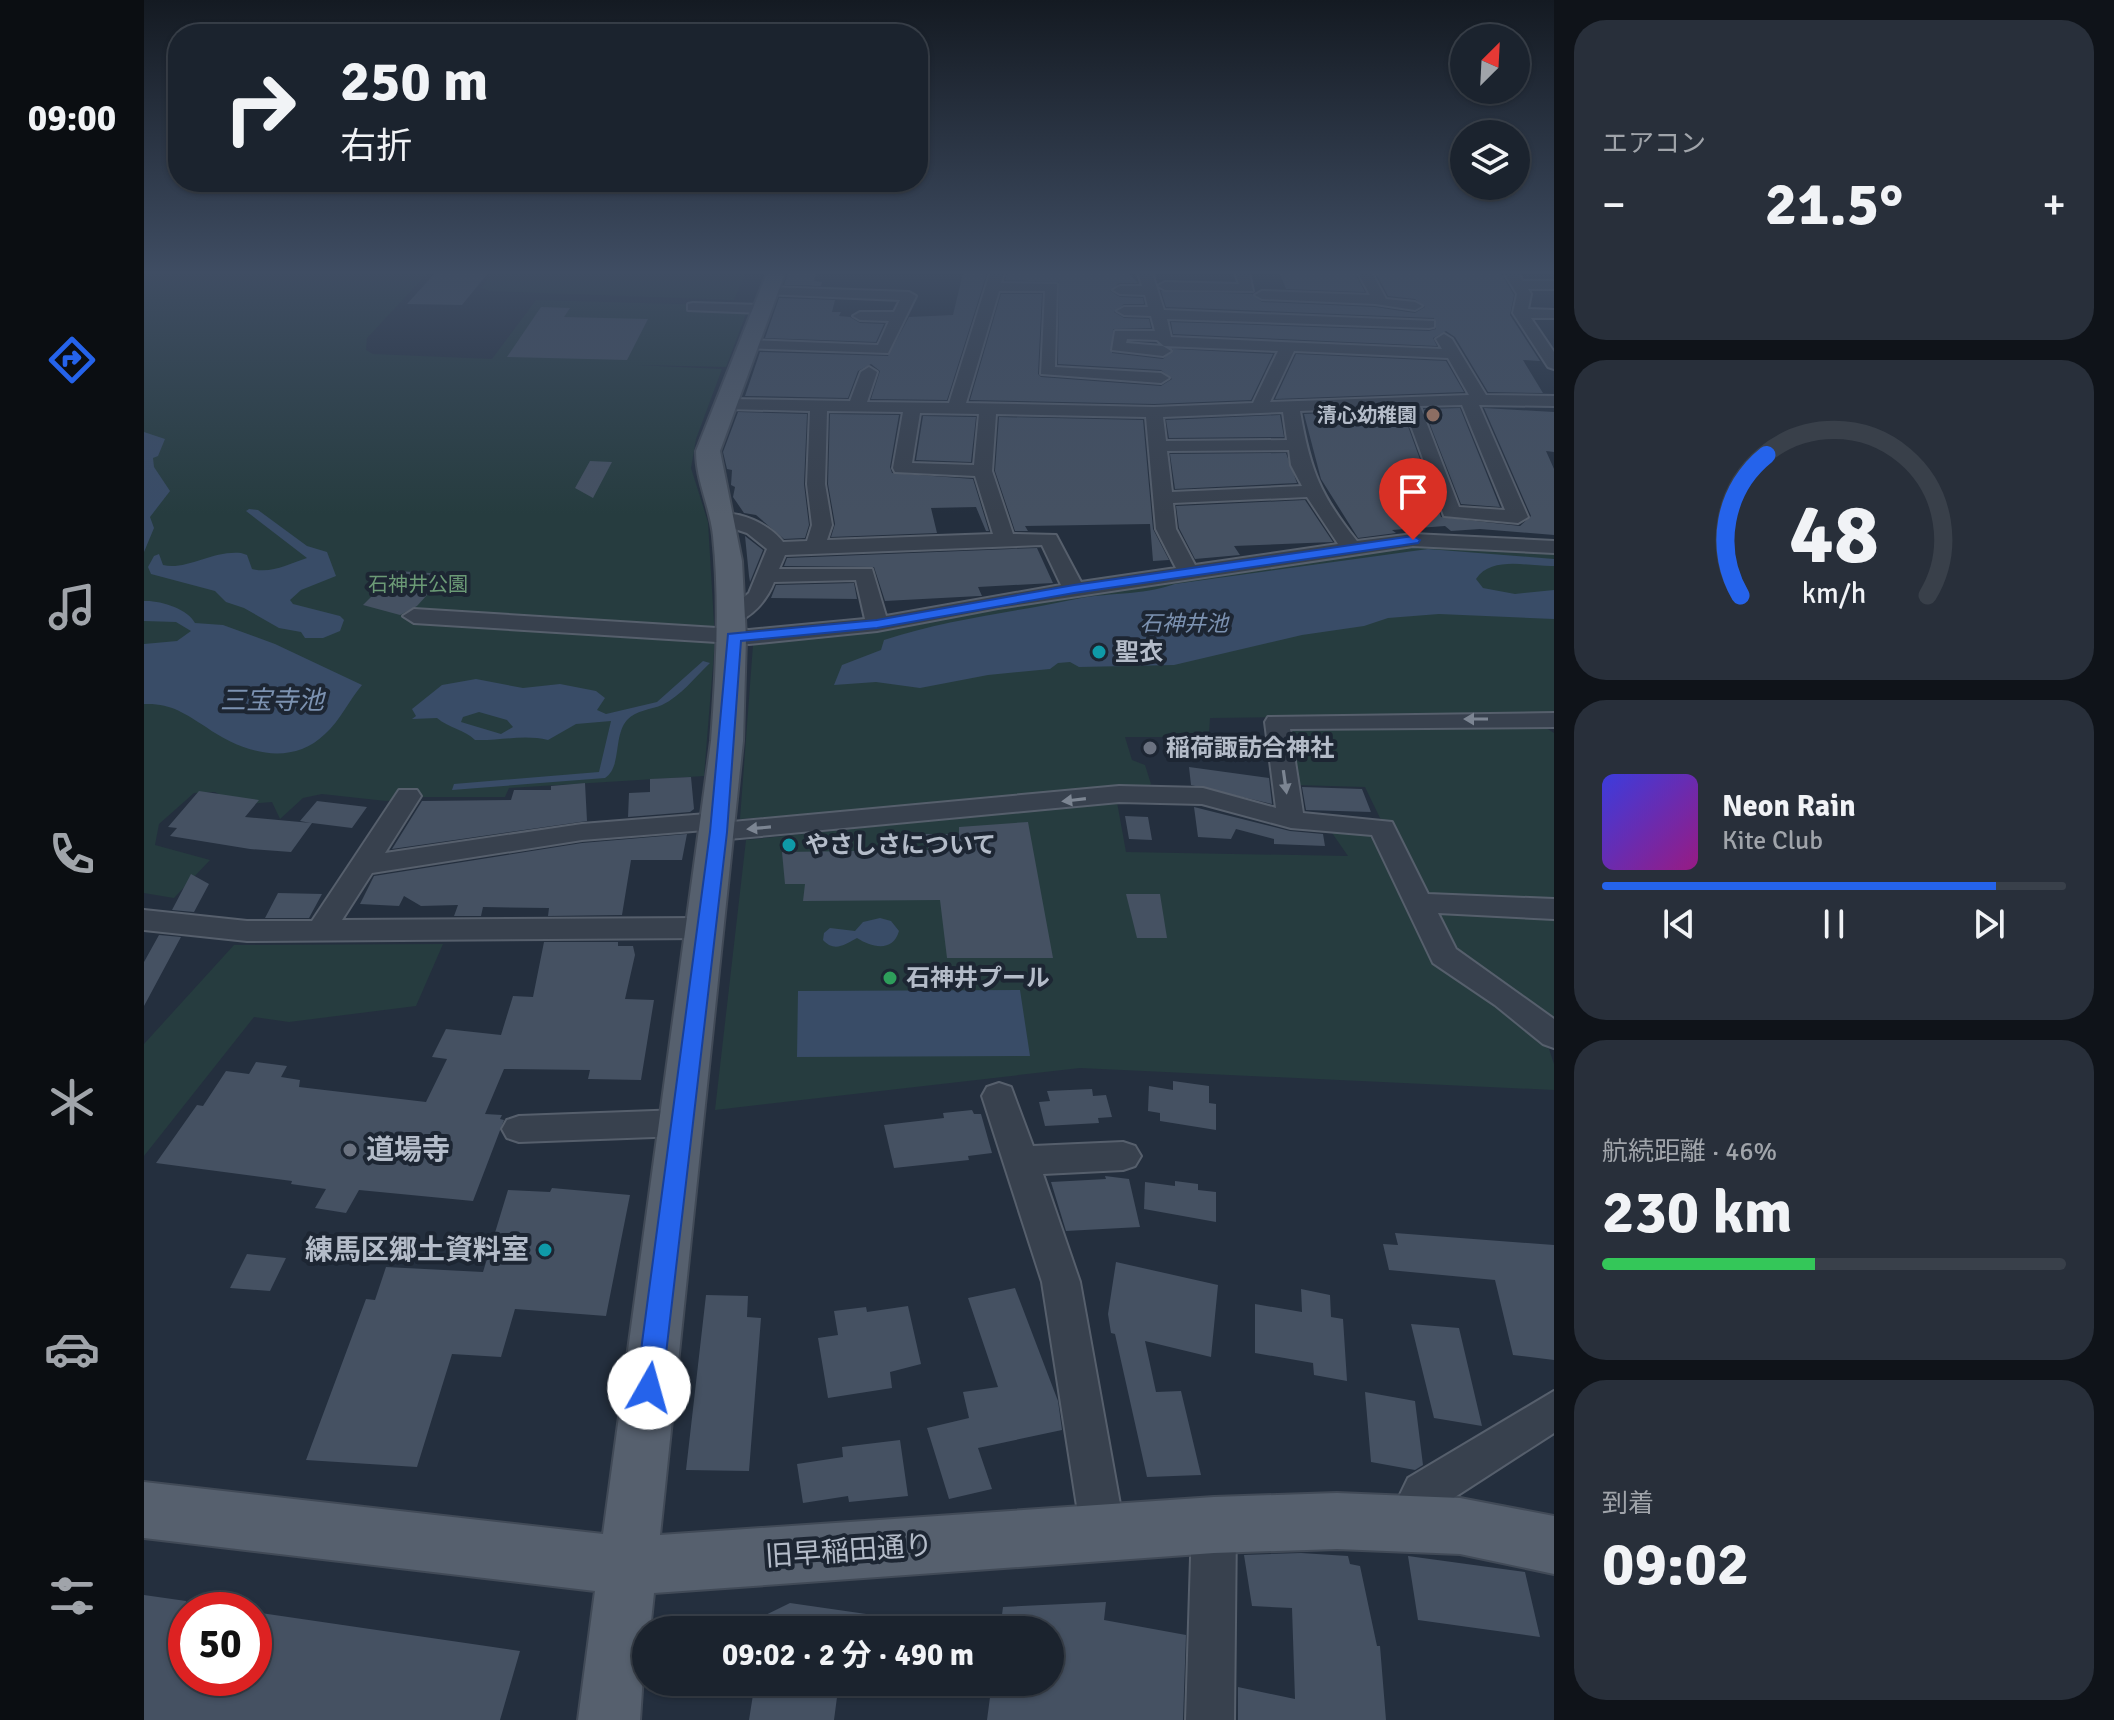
<!DOCTYPE html>
<html lang="ja">
<head>
<meta charset="utf-8">
<style>
	:root { --surface:#1b232e; --page:#282f3a; --text:#f1f3f6; --muted:#a0a4aa; --line:#39404a; --accent:#2563eb }
	body { margin:0; font-family:Signika,"Noto Sans JP",sans-serif; background:var(--page); color:var(--text); height:100vh; display:flex; flex-direction:column; font-size:30px; white-space:nowrap }
	* { box-sizing:border-box; margin:0 }
	p { font-size:26px; color:var(--muted) }
	.icon { flex:none; width:44px; height:44px; fill:none; stroke:currentColor; stroke-width:2; stroke-linecap:round; stroke-linejoin:round }
	.map { position:relative; flex:1; overflow:hidden }
	.drawer { display:flex; flex-direction:column; gap:20px; padding:20px; background:#0f1319; width:560px }
	.drawer>* { flex:none }
	.top-card { position:absolute; left:24px; top:24px; width:760px; height:168px; border-radius:32px; box-shadow:0 2px 6px #0004,0 0 0 2px var(--line); background:#1b232e; color:var(--text); overflow:hidden }
	.needle { width:52px; rotate:24deg }
	.controls { position:absolute; left:1306px; top:24px; display:grid; gap:16px }
	.controls a { display:grid; place-items:center; width:80px; height:80px; border-radius:50%; background:var(--surface); box-shadow:0 2px 6px #0004,0 0 0 2px var(--line); font-size:40px }
	.speed { position:absolute; left:24px; top:1592px; display:flex; gap:16px; font-size:40px; font-weight:700; text-align:center }
	.speed>* { display:grid; place-content:center; width:104px; height:104px; border-radius:50%; background:var(--surface); box-shadow:0 2px 6px #0004,0 0 0 2px var(--line); line-height:1 }
	.speed .limit { border:12px solid #d22; background:#fff; color:#111 }
	.pin { position:absolute; display:grid; place-items:center; width:68px; height:68px; color:#fff; margin:-82px -34px; border-radius:50% 50% 50% 0; rotate:-45deg; box-shadow:0 0 8px #0007 }
	.pin .icon { rotate:45deg }
	.me { position:absolute; width:88px; margin:-44px; rotate:7deg; stroke-linejoin:round; filter:drop-shadow(0 0 6px #0008) }
	.turn { display:flex; align-items:center; gap:28px; height:168px; padding:0 40px; font-size:36px }
	.turn .icon { width:104px; height:104px; stroke-width:2.5 }
	.turn b { display:block; font-size:56px; line-height:68px }
	.big { font-size:60px; font-weight:700; line-height:1.1 }
	.drawer .widget { flex:1; display:flex; flex-direction:column; justify-content:center; gap:12px; min-width:0; padding:0 28px; border-radius:32px; background:var(--page) }
	.drawer .dial { align-items:center; gap:0 }
	.dial svg { height:208px; overflow:visible; fill:none; stroke:var(--line); stroke-width:7; stroke-linecap:round; text-anchor:middle }
	.dial text { fill:var(--text); stroke:none }
	.song { display:flex; align-items:center; gap:24px }
	.cover { width:96px; height:96px; border-radius:12px; background:linear-gradient(135deg,hsl(240 70% 55%),hsl(310 70% 35%)) }
	.played { height:8px; border-radius:4px; background:linear-gradient(90deg,var(--accent) 85%,var(--line) 85%) }
	.keys { display:flex; justify-content:space-around; direction:ltr }
	.heat { display:flex; justify-content:space-between; align-items:center; font-size:44px; direction:ltr }
	.charge { height:12px; border-radius:6px; background:linear-gradient(90deg,#34c759 46%,var(--line) 0) }
	.trip { position:absolute; left:488px; top:1616px; width:432px; height:80px; border-radius:40px; background:var(--surface); box-shadow:0 2px 6px #0004,0 0 0 2px var(--line); font-weight:700; line-height:80px; text-align:center }
	main { display:flex; flex:1; min-height:0 }
	.dock { display:flex; flex-direction:column; width:144px; justify-content:space-around; align-items:center; background:#0b0e12; color:var(--muted) }
	.dock .icon { width:56px; height:56px }
	.dock .current { color:var(--accent) }
	.dock b { font-size:36px; color:var(--text) }
	.map>svg:first-child { display:block }
	.green { fill:#263c3f }
	.water { fill:#394c67; fill-rule:evenodd }
	.building { fill:#455162 }
	.lines { fill:none; stroke-linecap:round; stroke-linejoin:round }
	.minor-casing { stroke:#565f6c; stroke-width:4 }
	.major-casing { stroke:#414a57; stroke-width:4 }
	.minor { fill:#38414e; fill-rule:evenodd }
	.major { fill:#56606e; fill-rule:evenodd }
	.oneway { fill:#7c8592 }
	.route { fill:#2563eb; stroke:#184099; stroke-width:2 }
	.education-dot { fill:#8d6e63; stroke:#1d2633; stroke-width:3 }
	.culture-dot { fill:#0f9aa8; stroke:#1d2633; stroke-width:3 }
	.worship-dot { fill:#6b7280; stroke:#1d2633; stroke-width:3 }
	.leisure-dot { fill:#2e9e5b; stroke:#1d2633; stroke-width:3 }
	.labels { text-anchor:middle; dominant-baseline:central; stroke-width:8; stroke-linejoin:round; paint-order:stroke }
	.far-poi-label { font-size:20px; font-weight:bold; fill:#b4bcc9; stroke:#1d2633; text-anchor:end }
	.far-park-label { font-size:20px; fill:#6b9a76; stroke:#1d2633 }
	.far-water-label { font-size:22px; font-style:italic; fill:#7c92b1; stroke:#1d2633 }
	.poi-label { font-size:24px; font-weight:bold; fill:#b4bcc9; stroke:#1d2633; text-anchor:start }
	.water-label { font-size:26px; font-style:italic; fill:#7c92b1; stroke:#1d2633 }
	.near-poi-label { font-size:28px; font-weight:bold; fill:#b4bcc9; stroke:#1d2633; text-anchor:start }
	.near-street-label { font-size:28px; fill:#b4bcc9; stroke:#1d2633 }
</style>
</head>
<body>
<main>
<nav class="dock">
<b>09:00</b>
<svg class="icon current" aria-label="directions" viewBox="0 0 24 24"><path d="M12 3l9 9-9 9-9-9zM9 14v-3h6M13 9l2 2-2 2"/></svg>
<svg class="icon" aria-label="music" viewBox="0 0 24 24"><path d="M9 18V5l10-2v13"/><circle cx="6" cy="18" r="3"/><circle cx="16" cy="16" r="3"/></svg>
<svg class="icon" aria-label="phone" viewBox="0 0 24 24"><path d="M5 4h4l2 5-3 2q2 4 5 5l2-3 5 2v4C11 20 4 13 5 4z"/></svg>
<svg class="icon" aria-label="climate" viewBox="0 0 24 24"><path d="M12 3v18M4 7l16 10M4 17L20 7"/></svg>
<svg class="icon" aria-label="car" viewBox="0 0 24 24"><path d="M5 17H2v-5l4-1 3-4h7l3 4 3 1v5h-3M9 17h6M6 11h13"/><circle cx="7" cy="17" r="2"/><circle cx="17" cy="17" r="2"/></svg>
<svg class="icon" aria-label="filters" viewBox="0 0 24 24"><path d="M4 7h16M4 17h16"/><circle cx="9" cy="7" r="2"/><circle cx="15" cy="17" r="2"/></svg>
</nav>
<div class="map">
<svg width="1410" height="1720" viewBox="0 0 1410 1720">
	<rect width="100%" height="100%" fill="#242f3e"/>
	<path class="green" d="M0,273H284L223,338L222,350L229,354L348,359L392,300L605,306L582,367L493,365L578,369L552,439L547,468L564,522L571,640L560,776L365,788L361,797H278L242,801L178,794L159,798L136,819L128,802L94,805L71,792L50,793L15,824L11,845L66,860L30,898L0,893Z
		M349,273H602L590,300L345,291L337,288Z
		M1272,544L1410,551V723L1396,724L1410,733V903L1281,897L1247,825L1236,818L1221,787L1151,785L1141,727L1163,717L1066,718L1064,752L1049,759L1034,756L1026,737H981L988,760L1001,765L1007,784L998,791L596,819L609,645Z
		M973,802L982,852L1204,856L1186,830L1223,831L1235,836L1292,958L1401,1037L1410,1064V1090L936,1068L571,1110L602,840Z
		M1289,914L1410,918V1029L1310,956Z
		M299,944L272,1006L145,1022L110,1017L0,1156V1044L90,945Z"/>
	<path class="water" d="M0,432L21,439L14,456L9,458L10,467L26,491L6,517L10,528L0,552Z
		M105,509L114,510L163,546L183,552L192,576L157,590L146,600L149,604L196,616L200,620L196,631L179,638H161L157,632L135,628L100,608L82,602L71,591L7,574L4,567L10,556L15,554L19,565C41,571 69,550 97,553L103,555L108,569C128,574 144,564 163,558L102,511Z
		M1284,549L1410,559V566C1386,567 1348,555 1332,579L1339,588L1371,594L1410,590V619L1295,614L1244,618L1220,626L1158,635L1030,665L935,667L926,662L914,663L906,669L844,675L776,688L732,682L690,685L698,665L737,650L740,640C800,620 865,613 927,600C962,592 997,596 1031,584Z
		M0,601C16,600 44,609 51,623L79,625L131,644L218,685C205,700 196,721 181,734C146,768 97,752 62,727C40,713 27,703 0,704V644L33,641L47,631L32,622L0,621Z
		M559,661L566,663C551,677 537,696 518,705C506,710 492,710 483,720C469,736 478,767 461,778L308,790L310,784L455,772L467,721L432,724L404,740C380,734 355,741 331,740C321,730 305,728 293,718L268,719L272,716L268,709L298,685L332,679L379,688L416,684L452,691L461,698L453,710L462,714L513,702ZM335,712L363,720L369,727L357,734L317,722L319,717Z
		M736,918L747,921L755,931C749,953 727,947 713,938C701,944 691,953 679,940L680,933L686,928L711,931L719,922Z
		M876,990L886,1056L653,1057L654,991Z"/>
	<path class="building" d="M291,273H344L318,305L263,304Z
		M644,273L672,274L670,281L678,282L677,286H695L640,285Z
		M819,273H843L803,400L727,399L736,371L727,364L714,371L704,398L601,396L616,352L744,356L765,317L809,315Z
		M863,273L985,274L994,283H975L966,291L976,297L999,298L1000,304H980L970,312L980,318L1005,319L1007,328L969,329L968,353L1019,359L1029,349L1129,354L1107,400L1010,404L826,400L857,294H898L894,374L897,377L1017,386L1028,379L1017,370L914,364L915,282L861,280Z
		M1203,273H1211L1221,292L1142,289L1136,274Z
		M1232,273H1357L1370,295L1366,315L1396,361L1379,360L1399,393L1344,392L1311,337L1302,331L1289,338L1293,346L1029,334L1027,322L1285,331L1292,329L1290,318L1022,307L1017,291L1108,294L1118,302L1231,307L1271,313L1281,307L1271,299L1244,296Z
		M635,298L691,300L688,312H697L695,316L706,317L716,323L740,324L732,342L621,338Z
		M397,307L426,308L420,317L504,319L483,360L363,357Z
		M1152,354L1302,361L1320,392L1131,399Z
		M1316,408L1356,507L1317,504L1280,409Z
		M1340,408L1410,412V452L1402,451L1410,469V535L1336,529L1307,531L1301,526L1248,530L1252,533L1214,538L1177,479L1160,414L1258,410L1297,517L1376,526L1387,516Z
		M594,412L663,414L660,484L665,525L661,538L640,539L612,515L600,513L589,497L591,487L587,485L588,470L583,469L579,452Z
		M686,414L755,415L746,467L748,473L829,479L845,531H842L832,507L787,508L793,533L687,537L691,524L684,484Z
		M1136,415L1140,437L1025,438L1022,420Z
		M779,416L832,417L827,462L772,460Z
		M855,417L999,420L1009,529L1025,560L1009,561L1006,524L881,526L884,531H871L851,471Z
		M1142,453L1153,483L1031,489L1026,454Z
		M446,461L468,462L449,498L431,488Z
		M1161,500L1189,542L1090,546L1096,555L1051,559L1035,528L1032,506Z
		M601,536L619,550L606,582L605,576Z
		M893,548L909,583L834,587L838,596H835L741,601L730,567L640,566L643,558Z
		M253,571L302,574L273,606L256,615L219,605Z
		M710,583L713,599L627,598L632,585Z
		M1045,767L1125,778L1128,804L1047,785Z
		M547,777L550,809L546,812L484,817L485,793L506,792V779Z
		M441,783L443,821L248,849L278,801L367,800L370,790H407V786Z
		M1158,787L1218,789L1227,812L1162,810Z
		M55,791L115,800L101,817L167,823L156,821L173,801L223,807L208,828L168,823L147,852L106,849L26,836L33,828L24,827Z
		M1050,807L1146,831L1179,834L1181,846L1130,844V839L1092,829L1087,839L1054,837Z
		M981,816L1004,817L1008,840L985,839Z
		M884,822L909,958H803L796,900L659,901L661,884H641L638,852L785,850L781,834H815V827Z
		M543,834L538,860H487L478,915L404,916L405,908L339,907L337,916H310L314,905L277,906L260,896L255,906L216,904L230,876L438,843Z
		M47,874L65,884L50,912L28,910Z
		M134,893L178,894L165,918H121Z
		M982,894H1016L1023,938H993Z
		M15,935L37,937L0,1006V962Z
		M400,942H474V946H489L491,955L481,999L510,1000L497,1080L444,1079L446,1070L360,1069L341,1114L358,1115L356,1119L360,1120L329,1201L215,1190L202,1213L171,1208L182,1189L147,1184L148,1181L12,1163L53,1105L59,1106L82,1071L105,1074L112,1062L143,1066L137,1077L156,1080L155,1087L282,1102L303,1059L288,1057L302,1029L357,1035L369,996L389,997Z
		M1029,1081L1065,1086V1103L1072,1104V1130L1016,1121V1113L1004,1111L1005,1086L1029,1090Z
		M948,1089L949,1096L962,1095L968,1117L954,1118L955,1123L901,1126L895,1102L906,1101L903,1091Z
		M828,1110L830,1114H837L848,1153L824,1156L825,1160L750,1168L740,1125L800,1118L799,1113Z
		M961,1176L985,1179L996,1227L922,1231L907,1182L962,1179Z
		M1031,1181L1054,1184V1190L1072,1192V1222L1000,1209L1001,1182L1031,1186Z
		M408,1188L486,1195L462,1316L371,1309L357,1357L308,1354L273,1467L162,1460L222,1299L231,1300L242,1267L339,1272L364,1190L406,1192Z
		M1251,1233L1410,1245V1360L1369,1355L1351,1280L1245,1270L1239,1244L1254,1245Z
		M103,1254L142,1258L126,1291L86,1288Z
		M972,1262L1074,1285L1067,1357L1001,1341L1012,1392L1037,1391L1057,1475L1003,1477L971,1334L967,1333L964,1314Z
		M871,1288L914,1401L918,1430L834,1448L848,1489L805,1499L783,1428L825,1418L819,1392L854,1387L824,1298Z
		M1157,1289L1186,1295L1187,1317L1199,1319L1203,1381L1170,1375L1169,1363L1111,1353V1304L1158,1312Z
		M562,1295L604,1296L603,1317L617,1318L605,1471L542,1470Z
		M764,1306L777,1364L746,1372L748,1388L684,1398L674,1338L694,1335L690,1311L722,1307L723,1312Z
		M1267,1324L1315,1328L1338,1426L1290,1418Z
		M1221,1392L1271,1401L1279,1465L1271,1470L1227,1462Z
		M756,1440L764,1496L705,1502L704,1496L659,1503L653,1464L699,1457L698,1447Z
		M1157,1553L1204,1556L1206,1564L1216,1566L1233,1646H1236L1242,1720H1094V1687L1151,1699L1148,1608L1108,1606L1100,1555Z
		M1264,1556L1381,1572L1396,1637L1274,1620Z
		M0,1595L42,1601V1678H110V1612L376,1651L356,1720H0Z
		M962,1602L960,1620L1042,1635L1039,1720H843L848,1682H906V1630H856L859,1607Z
		M646,1603L743,1617L742,1630H591Z
		M611,1682H695L690,1720H605Z"/>
	<g class="lines">
		<g class="minor-casing">
			<path id="minor" d="M846,273H860L857,283L913,284L911,367L1017,373L1025,378L1017,383L897,374L901,291H855L822,403L1010,407L1109,403L1134,351L1020,346L1013,340L983,339L982,343L1019,346L1027,351L1019,356L968,350L971,331H1011L1007,316L980,315L973,311L980,307H1004L1001,295L976,294L969,290L976,286H998L994,273H1008L1020,310L1290,321V327L1285,328L1023,319L1027,337L1298,349L1292,339L1300,334L1308,339L1342,395L1410,396V406L1335,405L1384,517L1374,523L1300,516L1260,407L1156,411C1166,469 1176,495 1213,541L1269,534L1410,541V553L1269,546L854,608L733,631L605,644L270,623L259,616L270,609L605,630L721,619L712,580L630,582C623,600 608,618 589,623L578,616L605,593L623,549L603,533L573,523L570,519L573,515C595,509 626,525 639,542L663,541L668,525L663,484L666,411L581,409L573,404L581,399L706,401L717,372L725,367L733,372L723,402L805,403ZM1150,351L1304,358L1325,395L1126,402ZM1318,405L1361,510L1315,507L1276,406ZM683,411L759,412L749,468L751,472L831,476L849,534L683,540L688,525L681,484ZM1139,412L1143,440L1022,441L1019,417ZM776,413L835,414L830,465L768,463ZM852,414L1002,417L1012,529L1032,568L937,582L912,535L869,534L848,471ZM1145,450L1147,465L1158,486L1028,492L1023,451ZM1163,497L1194,544L1051,565L1032,529L1029,503ZM898,545L917,585L742,616L728,569H635L641,555Z
				M1091,273H1105L1109,291L1021,290L1014,286L1021,282L1095,284Z
				M1214,273H1228L1242,299L1271,302L1278,306L1271,310L1231,304L1118,299L1111,295L1118,291L1226,295Z
				M1360,273H1374L1379,281H1410V289H1384L1387,294L1384,309L1410,310V318H1387L1410,352V369L1404,367L1369,313L1373,294Z
				M625,287L765,292L772,296L744,353L597,348V342L602,340L734,345L745,321L716,320L709,316L716,312H750L756,300L620,294V288Z
				M549,303L617,305L624,309L617,313L544,310V304Z
				M1410,713V727L1146,729L1159,813L1248,822L1284,894L1410,899V919L1294,913L1312,949L1410,1019V1048L1399,1044L1351,1005L1289,963L1228,835L1147,828L1058,804L975,802L574,840L564,838L561,830L438,840L228,873L198,920L561,918L571,921L576,928L571,935L561,938L103,941L0,930V910L103,921H168L255,790H273L277,796L241,853L438,824L575,813L585,815L588,822L975,786L1059,788L1132,808L1121,722L1124,717Z
				M855,1083L867,1087L889,1146L979,1142L991,1146L997,1156L991,1166L979,1170L899,1174L936,1282L981,1532L975,1548L959,1554L943,1548L937,1532L898,1282L838,1096L843,1087Z
				M537,1110L549,1114L554,1123L549,1132L537,1136L375,1142L363,1138L358,1129L363,1120L375,1116Z
				M1410,1391V1433L1294,1508L1296,1522L1290,1537L1274,1544L1258,1537L1249,1509L1264,1478Z
				M1070,1503L1086,1509L1092,1525L1090,1720H1042L1048,1525L1054,1509Z"/>
		</g>
		<g class="major-casing">
			<path id="major" d="M623,273H641L576,451L598,561L602,638L599,741L516,1535L1070,1497L1193,1493L1316,1498L1410,1516V1574L1316,1554L1193,1549L1070,1553L510,1593L506,1630H502L496,1720H434L451,1591L0,1538V1482L459,1534L567,741C572,673 576,604 569,536C566,507 552,481 552,451Z"/>
		</g>
		<use href="#minor" class="minor"/>
		<use href="#major" class="major"/>
	</g>
	<defs><path id="oneway-solid" d="M-6-.8H1V-3.2L6.5 0L1 3.2V.8H-6Z" transform="scale(2)"/></defs>
	<g class="oneway">
		<use href="#oneway-solid" transform="translate(1332 719) rotate(-180)"/>
		<use href="#oneway-solid" transform="translate(1141 782) rotate(82)"/>
		<use href="#oneway-solid" transform="translate(930 800) rotate(173)"/>
		<use href="#oneway-solid" transform="translate(615 828) rotate(175)"/>
	</g>
	<linearGradient id="sky" x2="0" y2="1"><stop stop-color="#141a22"/><stop offset="0.53" stop-color="#3f4d63"/><stop offset="1" stop-color="#3f4d63" stop-opacity="0"/></linearGradient>
	<rect width="1410" height="514" fill="url(#sky)"/>
	<path class="route" d="M1269,536L1276,540L1274,543L930,593L733,628L597,641L583,832L518,1388L515,1396L505,1400L496,1396L492,1388L566,832L584,634L733,620L930,585Z"/>
	<circle class="education-dot" cx="1289" cy="415" r="8"/>
	<g class="culture-dot">
		<circle cx="955" cy="652" r="8"/>
		<circle cx="645" cy="845" r="8"/>
		<circle cx="401" cy="1250" r="8"/>
	</g>
	<g class="worship-dot">
		<circle cx="1006" cy="748" r="8"/>
		<circle cx="206" cy="1150" r="8"/>
	</g>
	<circle class="leisure-dot" cx="746" cy="978" r="8"/>
	<g class="labels">
		<g class="far-poi-label">
			<text x="1273" y="415">清心幼稚園</text>
		</g>
		<g class="far-park-label">
			<text x="274" y="584">石神井公園</text>
		</g>
		<g class="far-water-label">
			<text x="1040" y="623">石神井池</text>
		</g>
		<g class="poi-label">
			<text x="971" y="652">聖衣</text>
			<text x="1022" y="748">稲荷諏訪合神社</text>
			<text x="661" y="845">やさしさについて</text>
			<text x="762" y="978">石神井プール</text>
		</g>
		<g class="water-label">
			<text x="128" y="701">三宝寺池</text>
		</g>
		<g class="near-poi-label">
			<text x="222" y="1150">道場寺</text>
			<text x="385" y="1250" text-anchor="end">練馬区郷土資料室</text>
		</g>
		<g class="near-street-label">
			<text transform="translate(705 1551) rotate(-4)">旧早稲田通り</text>
		</g>
	</g>
</svg>
<div class="controls">
<a><svg class="needle" viewBox="-14 -14 28 28"><path d="M0-13l5 13h-10z" fill="#e53935"/><path d="M0 13l5-13h-10z" fill="#a0a4aa"/></svg></a>
<a><svg class="icon" aria-label="layers" viewBox="0 0 24 24"><path d="M12 4l9 5-9 5-9-5zM3 14l9 5 9-5"/></svg></a>
</div>
<div class="speed"><div class="limit">50</div></div>
<div class="pin" style="left:1269px;top:540px;background:#d93025"><svg class="icon" aria-label="arrive" viewBox="0 0 24 24"><path d="M6 21V4h12l-3 4 3 4H6"/></svg></div>
<svg class="me" style="left:505px;top:1388px" viewBox="-20 -20 40 40"><circle r="19" fill="#fff"/><path d="M0-13L10 11 0 6-10 11z" fill="#2563eb"/></svg>
<div class="trip">09:02 · 2 分 · 490 m</div>
<div class="top-card">
<div class="turn"><svg class="icon" aria-label="right" viewBox="0 0 24 24"><path d="M7 20v-9h11M14 6l5 5-5 5"/></svg><div><b>250 m</b>右折</div></div>
</div>
</div>
<section class="drawer">
<div class="widget"><p>エアコン</p>
<div class="heat"><a>−</a><b class="big">21.5°</b><a>+</a></div>
</div>
<div class="widget dial"><svg viewBox="0 0 100 80">
<path d="M14 69A42 42 0 1 1 86 69"/>
<path d="M14 69A42 42 0 0 1 24 15" stroke="#2563eb"/>
<text x="50" y="56" font-size="32" font-weight="700">48</text>
<text x="50" y="72" font-size="11">km/h</text>
</svg></div>
<div class="widget">
<div class="song"><i class="cover"></i><div><b>Neon Rain</b><p>Kite Club</p></div></div>
<div class="played"></div>
<div class="keys"><svg class="icon" aria-label="previous" viewBox="0 0 24 24"><path d="M18 5L8 12l10 7zM5 5v14"/></svg><svg class="icon" aria-label="pause" viewBox="0 0 24 24"><path d="M8 5v14M16 5v14"/></svg><svg class="icon" aria-label="next" viewBox="0 0 24 24"><path d="M6 5l10 7-10 7zM19 5v14"/></svg></div>
</div>
<div class="widget"><p>航続距離 · 46%</p><b class="big">230 km</b><div class="charge"></div></div>
<div class="widget"><p>到着</p><b class="big">09:02</b></div>
</section>
</main>
</body>
</html>
